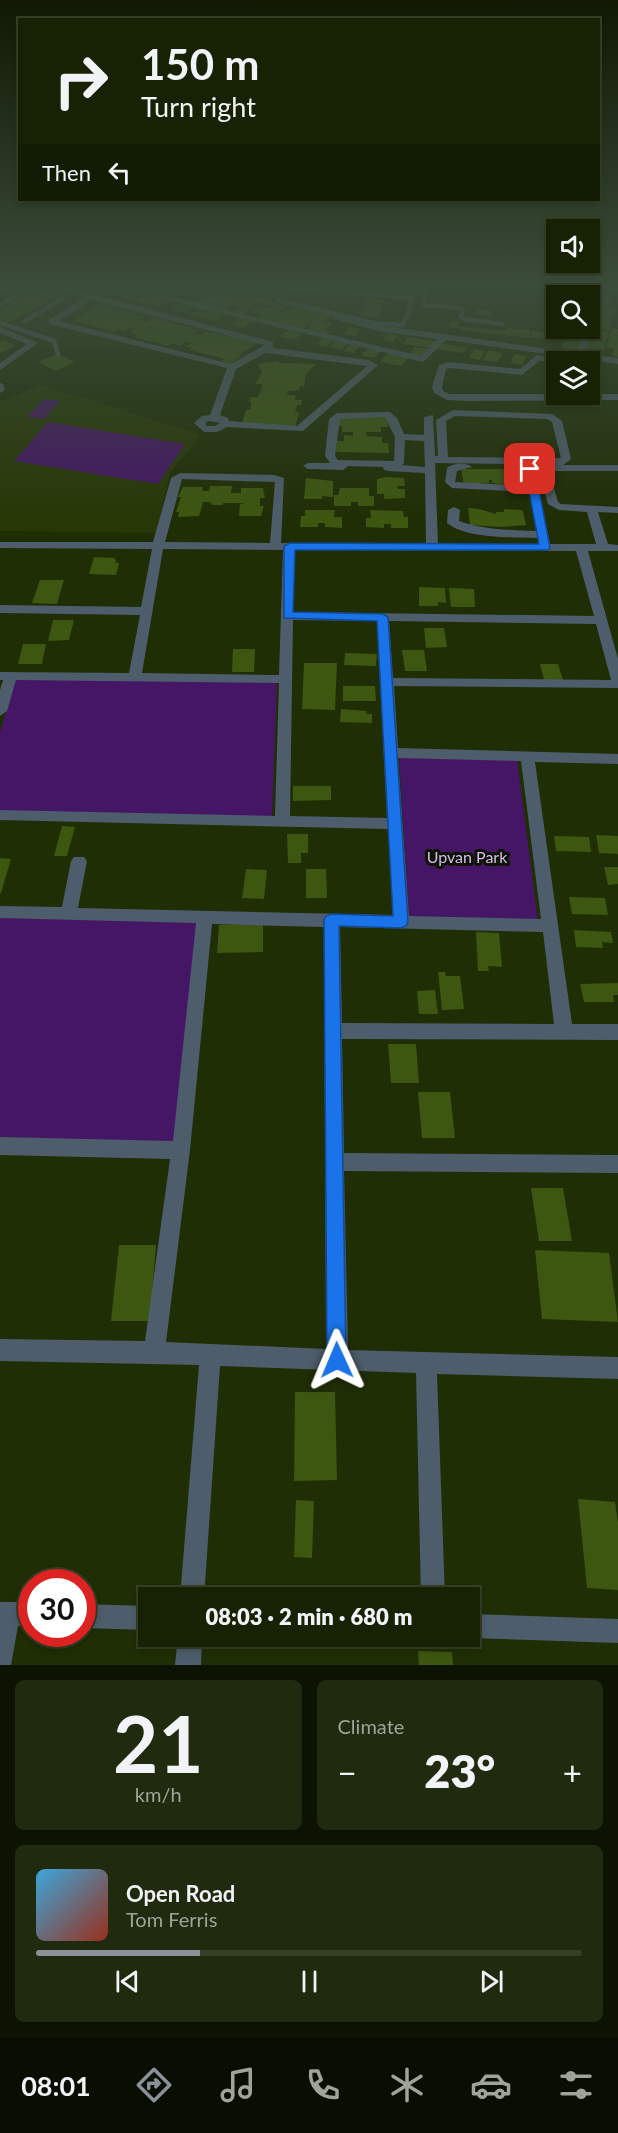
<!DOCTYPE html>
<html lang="en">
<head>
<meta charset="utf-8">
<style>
	:root { --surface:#172204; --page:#202a0e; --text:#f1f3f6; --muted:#9ea49a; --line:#363f26; --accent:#8c9099 }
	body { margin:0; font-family:Lato,sans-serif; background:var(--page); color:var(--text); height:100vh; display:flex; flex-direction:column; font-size:22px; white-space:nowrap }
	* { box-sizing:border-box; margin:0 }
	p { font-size:20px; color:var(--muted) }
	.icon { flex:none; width:33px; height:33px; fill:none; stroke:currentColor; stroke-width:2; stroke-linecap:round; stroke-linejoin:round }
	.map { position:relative; height:1665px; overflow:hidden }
	.sheet { display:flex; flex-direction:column; gap:15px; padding:15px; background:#0d1302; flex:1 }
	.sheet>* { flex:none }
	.guide { position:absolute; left:18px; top:18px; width:582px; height:183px; border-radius:0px; box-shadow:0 3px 9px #0003,0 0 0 2px var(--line); background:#172204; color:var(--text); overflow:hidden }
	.tools { position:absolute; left:546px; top:219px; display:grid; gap:12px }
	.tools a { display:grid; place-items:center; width:54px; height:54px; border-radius:0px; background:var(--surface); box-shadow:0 3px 9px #0003,0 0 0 2px var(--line); font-size:30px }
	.speed { position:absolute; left:18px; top:1569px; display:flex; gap:12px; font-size:30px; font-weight:700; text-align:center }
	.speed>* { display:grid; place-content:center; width:78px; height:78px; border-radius:50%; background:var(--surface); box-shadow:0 3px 9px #0003,0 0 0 2px var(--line); line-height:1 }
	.speed .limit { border:9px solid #d22; background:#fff; color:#111 }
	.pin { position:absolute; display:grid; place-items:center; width:51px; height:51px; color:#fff; margin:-26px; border-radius:12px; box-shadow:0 3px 9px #0006 }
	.me { position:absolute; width:66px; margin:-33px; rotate:359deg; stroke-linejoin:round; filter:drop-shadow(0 0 4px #0008) }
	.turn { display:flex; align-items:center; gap:21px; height:126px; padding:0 24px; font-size:27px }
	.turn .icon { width:78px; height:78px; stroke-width:2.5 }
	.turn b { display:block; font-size:42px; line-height:51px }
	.then { display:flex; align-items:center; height:57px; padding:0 24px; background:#0003; gap:12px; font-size:22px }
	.big { font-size:45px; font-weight:800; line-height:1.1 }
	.sheet .widget { flex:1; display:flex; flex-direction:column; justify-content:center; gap:9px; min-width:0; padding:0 21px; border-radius:9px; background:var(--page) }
	.sheet .dial { align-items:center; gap:0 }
	.dial b { font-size:78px; line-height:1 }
	.song { display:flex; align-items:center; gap:18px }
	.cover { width:72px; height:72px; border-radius:9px; background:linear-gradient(135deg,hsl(200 70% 55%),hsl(10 70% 35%)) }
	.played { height:6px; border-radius:3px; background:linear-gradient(90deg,var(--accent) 30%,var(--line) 30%) }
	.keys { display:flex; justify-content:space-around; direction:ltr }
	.heat { display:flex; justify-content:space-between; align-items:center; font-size:33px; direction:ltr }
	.sheet .tiles { flex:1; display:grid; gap:15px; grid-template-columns:1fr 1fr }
	.widget:last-child { grid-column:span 2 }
	.trip { position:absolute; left:138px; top:1587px; width:342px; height:60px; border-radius:0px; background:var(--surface); box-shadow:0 3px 9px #0003,0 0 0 2px var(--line); font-weight:800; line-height:60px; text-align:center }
	.tab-bar { display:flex; height:96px; justify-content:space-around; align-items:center; background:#090e02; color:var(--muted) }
	.tab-bar .icon { width:42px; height:42px }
	.tab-bar .selected { color:var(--accent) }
	.tab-bar b { font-size:27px; color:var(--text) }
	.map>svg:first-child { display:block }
	.built { fill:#273806 }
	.green { fill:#451665 }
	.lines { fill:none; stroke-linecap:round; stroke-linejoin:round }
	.stream { stroke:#031d1b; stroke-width:3 }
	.building { fill:#3d5610 }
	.lane { stroke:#4e5d6b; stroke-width:4.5 }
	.street { fill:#4e5d6b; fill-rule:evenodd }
	.secondary { fill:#637a91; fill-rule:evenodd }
	.route { fill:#1a73e8; stroke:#114b97; stroke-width:1.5 }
	.labels { text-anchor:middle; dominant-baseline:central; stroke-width:6; stroke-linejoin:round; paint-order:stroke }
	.park-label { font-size:16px; fill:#d5bbef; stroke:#0d1404 }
</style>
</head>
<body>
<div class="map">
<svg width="618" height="1665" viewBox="0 0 618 1665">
	<rect width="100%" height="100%" fill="#1f2e05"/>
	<path class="built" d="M41,385L201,435L170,473L156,533L0,531V402Z"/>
	<path class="green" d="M44,399L60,401L44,419L27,417Z
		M48,422L185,444L158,484L14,461Z
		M16,679L277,682L272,817L0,811V732Z
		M399,757L517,759L538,921L409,917Z
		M0,916L198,922L174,1143L0,1137Z"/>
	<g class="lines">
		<path class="stream" d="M436,288H527L618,296"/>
	</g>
	<path class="building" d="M134,286H153L158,288L145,294L130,288Z
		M212,286H238L237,289L206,296Z
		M127,291L141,295L133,300L119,297Z
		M27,294L50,300L11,322L0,319V309Z
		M237,294L254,297L248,302L226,297Z
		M144,295L166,301L157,306L135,301Z
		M223,297L244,302L237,307L232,305L223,312L202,307Z
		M258,297L277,302L271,306L252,301Z
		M367,298L384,300L378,318L361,316Z
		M245,302L255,304L241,316L231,314Z
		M180,303L196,307L187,313L171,309Z
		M278,303L289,305L272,317L285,312L293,306L332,315L324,321L332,323L325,330L330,331L326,336L305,332L310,327L307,326L315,319L303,316L314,319L300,330L273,324L279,319L277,318L269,323L254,319L261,314L253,312L261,306L271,309Z
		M100,304L145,316L139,320L147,322L153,318L192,328L191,329L199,331L195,334L201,335L204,332L214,333L259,342L239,355H242L231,364L221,361L225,359L189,350L192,348L186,347L191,343L185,342L180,346L172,343L168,346L134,337L137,334L130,333L135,329L129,327L124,331L118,329L115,332L73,321Z
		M598,306L616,308L614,314H612L609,330L593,328Z
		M199,308L225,315L215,321L190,314Z
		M476,309L492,310L491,316L475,315Z
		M240,318L252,321L244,328L231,324Z
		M451,321L458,322L457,326L506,331L507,328L531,330L529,338L462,330L463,329L449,327Z
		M350,327L360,329L355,336L344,334Z
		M612,328L618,329V357L612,356L614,348L606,347Z
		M289,330L302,334L294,340L280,336Z
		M594,330L608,332L604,351L585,348Z
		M533,331L547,333L545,339L531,337Z
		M387,334L398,335L393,342L382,340Z
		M407,337L435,341L431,348L403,344Z
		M323,338L334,341L326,347L316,344Z
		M565,338L581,340L578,350L562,348Z
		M4,340L16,346L0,353V342Z
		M336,340L349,343L341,350L329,347Z
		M440,343L467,348L464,353L436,349Z
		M350,344L360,346L353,353L343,351Z
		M369,347L382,350L374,358L361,355Z
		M415,347L427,349L423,356L410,354Z
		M474,349L485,351L480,360L469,358Z
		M488,350L503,353L497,362L483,360Z
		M388,353L409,357L401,366L380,362Z
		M58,354L75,362L56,371L38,362Z
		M515,354L527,356L522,365L510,363Z
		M279,361L278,363L316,364L306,374L304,387L300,386L299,390L288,391L287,395H296L295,400H302L301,405H297L295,412H299L295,427L242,423L246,410L251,409V402H249L251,397H258L263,384H255L262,373L258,364Z
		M338,416L388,417V427H381V432H366L367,436L382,437V443H388L389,453L336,452L337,441H344V435L353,436V432H342V426H338Z
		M461,469H514L517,470L519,483H516L517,485H507L492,483V480H489V483L464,485Z
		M386,477L404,478L405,486H397L398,489H405V498L384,499V494H377V479Z
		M306,478L333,481V497L322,496V499H304Z
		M210,486H232L231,493H241V488H263L265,498H260V506H264L261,516H239L240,504L245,503H223V505H213L210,502H203L199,516L178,517L179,512H176L181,497H178L183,487H203L202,491H209Z
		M340,488H369V496H374V506H358V502H351V506H334V495H338Z
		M468,508L479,509L496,514V512H504V509L521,510L523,511L526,525L502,527L470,525Z
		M305,510H335L334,517H342V528L325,527V523H318V527H300L301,516H305Z
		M370,510L403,511L404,517H408V528H391V524H384V528L366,527V518H371Z
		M94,557L115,558L116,563H119L116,575L89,574Z
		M40,580H64L57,604L32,603Z
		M419,587L445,588L446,603L438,602V606H419Z
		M449,588L474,589L475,607H451Z
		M53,620H74L69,640L48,641Z
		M424,628H444L447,647L426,648Z
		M23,644H46L42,664H18Z
		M233,649H255L254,672H232Z
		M402,650H424L427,671H405Z
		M345,653L377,654L376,666L344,665Z
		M304,663H337L335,710L302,709Z
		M540,664H558L563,680H544Z
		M343,686H375L376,701H343Z
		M341,709L367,711L366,714H372V723L340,722Z
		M293,786H331V800L293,801Z
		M62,826L75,827L67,856H54Z
		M287,834H308V853H301V863H288Z
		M596,835L618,836V854L599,853Z
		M554,836L589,837L591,852L556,851Z
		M0,858L11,859L1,893H0Z
		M604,867H618V884L608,885Z
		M246,869L267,870L264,899L242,898Z
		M306,869H326L327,898H306Z
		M569,897L605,898L608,915L572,914Z
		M263,924V952L217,953L219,925Z
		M574,930L611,932L613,943L602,942L603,948L576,947Z
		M476,932L499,933L502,967L488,966L489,971H478Z
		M438,972H445L446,976H460L464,1009L442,1010Z
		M618,983V995H613L614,1002H584L580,984Z
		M435,990L438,1014H419L417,991Z
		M388,1044H416L419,1083H391Z
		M418,1092H450L455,1138H422Z
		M531,1188H563L572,1241H539Z
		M119,1245H156L150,1321H111Z
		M535,1250L609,1253L618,1322L542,1319Z
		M295,1392H335L337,1480L294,1481Z
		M578,1499L615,1502L618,1523V1590L587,1588Z
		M296,1500L314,1501L312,1558L294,1557Z
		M418,1651L452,1652L453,1665H419Z"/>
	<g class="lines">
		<path class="lane" d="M0,288L25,291
			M284,288L412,298L422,290
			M422,288L425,294L424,305L459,308L463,310L461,317L464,319L502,324
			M278,300L373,323L402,325L408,315L412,298
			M0,305L25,291L62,299L25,321
			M0,323L54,341L58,354"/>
		<path class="street" d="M46,286H61L273,342V348L369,360L378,365L303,431L227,427L217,432H204L194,423L202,416L210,415L227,368L49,324V320L84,297ZM92,300L265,345L231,364L59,321ZM265,353L367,366L297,426L229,421L228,418L220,415L236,369ZM208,421L220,423L215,426H207L205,424Z
			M108,286H124L193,302L237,289L240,290V294L203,305L421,356L437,339L378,331L331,318L335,315L378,325L577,353L583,328H590V326L592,328L586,354L618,358V364L446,340L423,362Z
			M607,286L614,288L608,304L597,309L590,307V302L596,303L601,301Z
			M556,306V321L549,323L552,309Z
			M0,327L38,343L0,370V363L27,344L0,333Z
			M537,355L577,362L539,361L522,375L449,368L446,369L442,387L443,391L449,394H618V400L469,401L447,400L434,393L432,387L439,365L448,362L520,369Z
			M0,383L3,384L5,390L0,393Z
			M453,410L552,414L562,421L571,459L563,465H618V471H553L550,475L558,502L561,504L618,507V513L598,512L608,544L618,545V551H588L618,659V688L394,686L398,748L618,754V764L535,762L572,1024H618V1040L342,1039L344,1153L618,1155V1173L344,1171L348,1350L618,1357V1379L437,1374L445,1598H421L416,1373L220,1366L204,1598H180L199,1365L0,1361V1339L145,1341L170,1159L0,1155V1137L173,1141L196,923L0,918V906L62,907L71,861L74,857H84L87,861L78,908L393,915L388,829L0,820V810L275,816L279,683L16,680L7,711L0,716V690L3,680H0V672L129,673L140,615L0,613V605L141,607L152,549L0,548V542H153L171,478L180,473L274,475L284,478L281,543L426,544L425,473L388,471L384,470L383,467L348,466L343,470L308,469L303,466L308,463H330L325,456L329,419L337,413L390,412L397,418L404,434L424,435V417L433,415L435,456H438L436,420ZM455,416L547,419L552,422L561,458L448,457L446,421ZM385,417L395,437L394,461L338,460L335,456L340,419ZM405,440L424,441L425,467L402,465L404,463ZM435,463L511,464V468L525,470L528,486L455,482L457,471L472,467C467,462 452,463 447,468L445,482L452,488L529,492L536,531C510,530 484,530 459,521L460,510L454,507L448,510L447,523C466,539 513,537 537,538L539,544H438ZM531,465H550L546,466L540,475L548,504L559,510L587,512L596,544H550L535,469ZM182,479L275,482L270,543L165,542ZM163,549L283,550L279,675L142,673ZM295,550L576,551L594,616L293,612ZM293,620L377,621L387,818L290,816ZM389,621L596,624L611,680L393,678ZM398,758L521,761L541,919L409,916ZM212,924L324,927L326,1349L166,1342L190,1150ZM340,927L543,932L554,1024L342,1023Z
			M0,1602H32V1626H18L11,1665H0Z
			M82,1604L148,1606V1630L82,1628Z
			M470,1614L618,1619V1643L470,1638L465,1636H470Z
			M178,1636H202L201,1665H175Z"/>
		<path class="secondary" d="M589,286H618V292Z"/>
	</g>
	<linearGradient id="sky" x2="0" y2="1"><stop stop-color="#111903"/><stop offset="0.55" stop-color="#3c4c3b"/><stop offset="1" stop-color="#3c4c3b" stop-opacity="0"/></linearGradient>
	<rect width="618" height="519" fill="url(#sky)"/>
	<path class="route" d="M530,466L535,469L550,548L548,550H295L293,612L383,614L388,617L408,922L406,926L401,928L339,926L346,1360L344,1367L337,1370L330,1367L327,1360L324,920L326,916L332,914L393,916L377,621L284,618V546L290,543L539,544L525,469Z"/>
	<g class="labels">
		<g class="park-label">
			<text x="467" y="856">Upvan Park</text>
		</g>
	</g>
</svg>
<div class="tools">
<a><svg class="icon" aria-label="sound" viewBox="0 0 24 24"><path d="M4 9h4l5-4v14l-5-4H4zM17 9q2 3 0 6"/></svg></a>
<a><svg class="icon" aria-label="search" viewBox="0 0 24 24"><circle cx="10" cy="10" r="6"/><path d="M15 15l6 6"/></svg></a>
<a><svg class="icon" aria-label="layers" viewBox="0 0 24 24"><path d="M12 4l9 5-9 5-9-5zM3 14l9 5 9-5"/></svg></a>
</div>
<div class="speed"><div class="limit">30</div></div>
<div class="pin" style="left:530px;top:469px;background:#d93025"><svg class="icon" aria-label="arrive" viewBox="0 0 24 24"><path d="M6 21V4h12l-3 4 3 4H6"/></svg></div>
<svg class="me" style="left:337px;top:1360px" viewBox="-20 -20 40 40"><path d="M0-17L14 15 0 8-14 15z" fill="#1a73e8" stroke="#fff" stroke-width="4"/></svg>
<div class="trip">08:03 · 2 min · 680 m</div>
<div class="guide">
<div class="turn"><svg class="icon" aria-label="right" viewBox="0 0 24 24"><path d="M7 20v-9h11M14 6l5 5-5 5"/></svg><div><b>150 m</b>Turn right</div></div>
<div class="then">Then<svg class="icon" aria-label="left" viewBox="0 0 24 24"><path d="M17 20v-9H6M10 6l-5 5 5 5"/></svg></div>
</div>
</div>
<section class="sheet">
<div class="tiles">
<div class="widget dial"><b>21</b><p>km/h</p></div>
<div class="widget"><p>Climate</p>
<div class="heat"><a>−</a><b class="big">23°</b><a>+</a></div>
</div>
<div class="widget">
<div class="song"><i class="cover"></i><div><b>Open Road</b><p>Tom Ferris</p></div></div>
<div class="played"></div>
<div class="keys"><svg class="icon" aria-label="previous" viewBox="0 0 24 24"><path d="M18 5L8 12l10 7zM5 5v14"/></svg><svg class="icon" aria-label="pause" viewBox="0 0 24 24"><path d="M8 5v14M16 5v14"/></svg><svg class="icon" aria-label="next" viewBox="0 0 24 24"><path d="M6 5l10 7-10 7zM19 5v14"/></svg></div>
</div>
</div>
</section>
<nav class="tab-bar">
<b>08:01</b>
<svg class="icon selected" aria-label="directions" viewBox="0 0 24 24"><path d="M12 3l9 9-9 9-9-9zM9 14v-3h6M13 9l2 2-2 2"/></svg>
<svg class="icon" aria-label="music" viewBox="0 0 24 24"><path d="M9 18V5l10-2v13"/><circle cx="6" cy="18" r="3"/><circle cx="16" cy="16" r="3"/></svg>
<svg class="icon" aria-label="phone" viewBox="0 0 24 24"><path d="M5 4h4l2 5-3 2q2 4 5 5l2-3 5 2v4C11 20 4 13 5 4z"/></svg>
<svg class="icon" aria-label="climate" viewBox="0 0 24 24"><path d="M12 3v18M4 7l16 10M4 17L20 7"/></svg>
<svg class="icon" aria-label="car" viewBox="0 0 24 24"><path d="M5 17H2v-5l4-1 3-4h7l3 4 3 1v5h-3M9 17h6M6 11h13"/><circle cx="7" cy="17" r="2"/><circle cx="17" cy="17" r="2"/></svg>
<svg class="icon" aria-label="filters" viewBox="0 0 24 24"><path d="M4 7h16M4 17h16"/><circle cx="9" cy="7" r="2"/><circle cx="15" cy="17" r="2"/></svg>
</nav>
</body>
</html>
